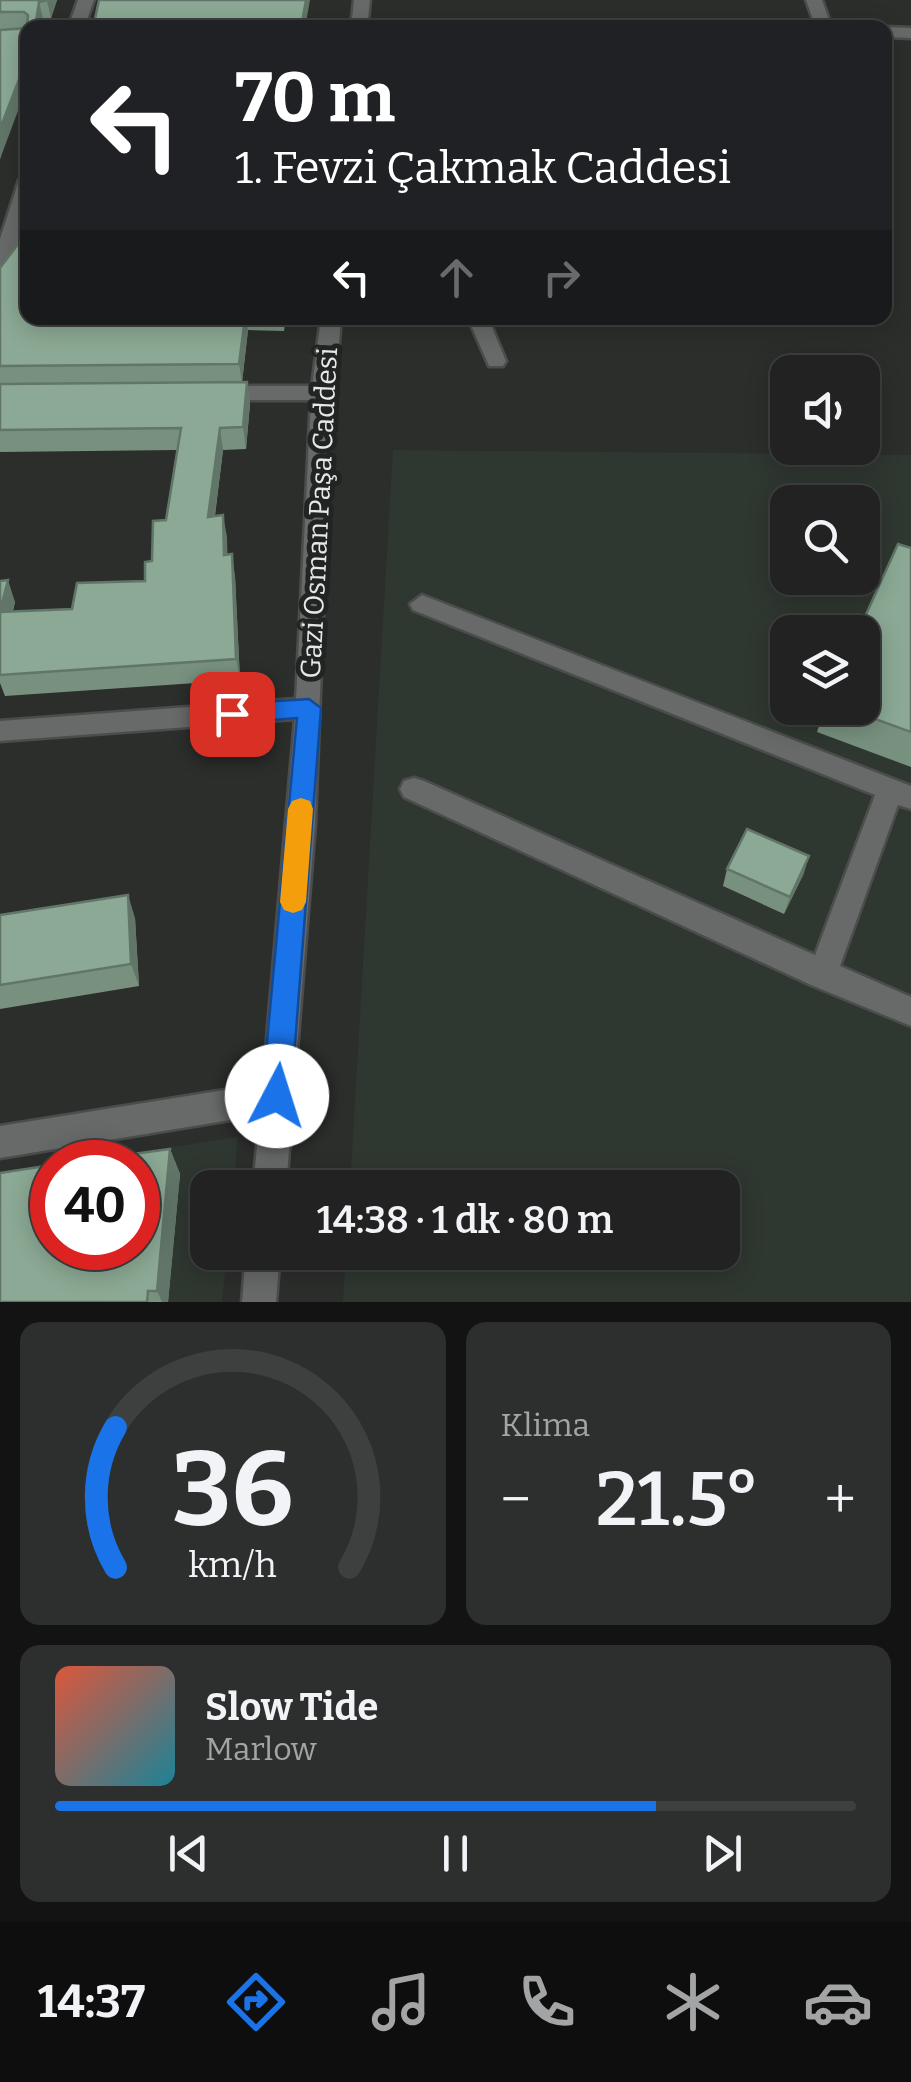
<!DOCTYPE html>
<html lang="tr">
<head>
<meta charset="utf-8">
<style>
	:root { --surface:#212221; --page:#2d2f2e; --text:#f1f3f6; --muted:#a2a4a5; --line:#3e3f3f; --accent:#1a73e8 }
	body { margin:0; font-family:Bitter,serif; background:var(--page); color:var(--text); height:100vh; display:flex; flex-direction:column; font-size:38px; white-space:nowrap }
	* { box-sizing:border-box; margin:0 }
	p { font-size:32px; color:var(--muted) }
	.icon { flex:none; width:55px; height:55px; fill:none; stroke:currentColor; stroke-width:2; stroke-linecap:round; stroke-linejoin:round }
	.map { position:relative; height:1302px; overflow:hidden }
	.drawer { display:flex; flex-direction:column; gap:20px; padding:20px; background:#121312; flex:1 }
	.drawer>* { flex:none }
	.hud { position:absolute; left:20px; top:20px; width:872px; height:305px; border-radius:20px; box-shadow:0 5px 25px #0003,0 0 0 2px var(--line); background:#202124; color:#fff; overflow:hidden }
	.buttons { position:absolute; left:770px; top:355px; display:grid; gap:20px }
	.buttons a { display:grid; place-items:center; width:110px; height:110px; border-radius:20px; background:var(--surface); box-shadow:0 5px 25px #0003,0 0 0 2px var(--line); font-size:50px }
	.speed { position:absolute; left:30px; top:1140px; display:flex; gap:20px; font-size:50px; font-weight:700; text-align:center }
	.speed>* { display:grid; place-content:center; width:130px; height:130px; border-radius:50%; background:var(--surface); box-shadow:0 5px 25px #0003,0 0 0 2px var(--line); line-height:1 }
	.speed .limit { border:15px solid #d22; background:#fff; color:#111 }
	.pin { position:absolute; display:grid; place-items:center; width:85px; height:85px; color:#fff; margin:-42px; border-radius:20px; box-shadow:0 5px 15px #0006 }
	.me { position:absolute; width:110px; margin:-55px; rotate:5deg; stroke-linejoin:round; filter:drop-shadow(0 0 8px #0008) }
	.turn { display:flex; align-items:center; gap:35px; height:210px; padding:0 50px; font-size:45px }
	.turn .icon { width:130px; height:130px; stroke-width:2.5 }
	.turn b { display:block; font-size:70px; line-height:85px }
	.lanes { display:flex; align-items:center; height:95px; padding:0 50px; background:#0003; justify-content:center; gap:50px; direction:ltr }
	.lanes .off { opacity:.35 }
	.big { font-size:75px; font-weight:600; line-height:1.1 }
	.drawer .card { flex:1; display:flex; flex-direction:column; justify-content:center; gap:15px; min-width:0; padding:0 35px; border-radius:20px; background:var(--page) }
	.drawer .dial { align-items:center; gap:0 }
	.dial svg { height:260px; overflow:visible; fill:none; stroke:var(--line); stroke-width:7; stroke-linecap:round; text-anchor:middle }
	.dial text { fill:var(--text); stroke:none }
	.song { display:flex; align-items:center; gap:30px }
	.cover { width:120px; height:120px; border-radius:15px; background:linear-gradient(135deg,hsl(10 70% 55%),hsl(190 70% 35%)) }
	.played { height:10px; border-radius:5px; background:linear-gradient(90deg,var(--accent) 75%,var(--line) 75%) }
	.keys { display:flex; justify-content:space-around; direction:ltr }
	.heat { display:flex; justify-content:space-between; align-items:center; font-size:55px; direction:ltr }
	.drawer .tiles { flex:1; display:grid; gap:20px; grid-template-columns:1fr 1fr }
	.card:last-child { grid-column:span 2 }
	.trip { position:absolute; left:190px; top:1170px; width:550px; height:100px; border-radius:20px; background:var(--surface); box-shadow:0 5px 25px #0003,0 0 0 2px var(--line); font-weight:600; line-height:100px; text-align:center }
	.tabs { display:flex; height:160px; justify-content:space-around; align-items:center; background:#0d0e0d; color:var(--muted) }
	.tabs .icon { width:70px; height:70px }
	.tabs .active { color:var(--accent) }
	.tabs b { font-size:45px; color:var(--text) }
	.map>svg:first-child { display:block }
	.built { fill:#2f3731; fill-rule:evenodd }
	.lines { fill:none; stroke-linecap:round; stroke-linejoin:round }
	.minor-casing { stroke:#4b4c4b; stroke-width:5 }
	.minor { fill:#676a68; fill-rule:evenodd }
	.wall { fill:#78917f }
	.shaded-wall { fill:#617668 }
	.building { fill:#8ba994; stroke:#617668; stroke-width:2.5 }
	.route { fill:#1a73e8; stroke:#114b97; stroke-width:2.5 }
	.slow { fill:#f59e0b }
	.labels { text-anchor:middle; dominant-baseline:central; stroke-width:10; stroke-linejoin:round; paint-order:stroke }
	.street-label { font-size:28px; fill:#e6e7e6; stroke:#222423 }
</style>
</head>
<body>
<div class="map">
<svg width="911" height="1302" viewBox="0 0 911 1302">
	<rect width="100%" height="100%" fill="#2c2e2c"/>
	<path class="built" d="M393,450L911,455V1302H343L346,1253L722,1252V1188L350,1187ZM788,502H862V578H788ZM788,632H862V708H788Z
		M238,1137L233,1187L208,1188V1252L227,1253L222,1302H0L52,1248H138V1162H75Z"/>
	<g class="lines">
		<g class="minor-casing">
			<path id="minor" d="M78,0H94L84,28H68Z
				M354,0H370L367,28H351Z
				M806,0H822L832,28H816Z
				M885,27L911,28V38L885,37Z
				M28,175V211L10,269L0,275V239L19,180Z
				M321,318H341L329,461L315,824L286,1188H253L260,1115L0,1158V1126L263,1084L295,719L0,741V721L296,699L311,400H215L204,393L215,386H312Z
				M468,318H488L506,361L503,366H489Z
				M422,595L911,786V809L898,805L840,966L911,997V1026L811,985L404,797L400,789L404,781L414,778L424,781L815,955L875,795L413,610L410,604Z
				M246,1252H280L276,1302H242Z"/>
		</g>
		<use href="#minor" class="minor"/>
	</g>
	<path class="wall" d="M0,0H57L51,18H43L0,159Z
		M0,268L28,318H286L284,331L248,330L242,382H247L250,404L246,449L223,450L215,516L227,537V555L235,576L240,680L5,696L0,683V581L15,602L13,611L72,609L145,581L166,520L177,450L0,452Z
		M911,548V767L817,732L825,708H862Z
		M727,869L804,873L784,914L723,886Z
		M0,915L135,918L139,986L0,1009Z
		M170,1149L180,1174L168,1302H0Z"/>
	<path class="shaded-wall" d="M48,0H57L51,18L47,1Z
		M306,0H310L305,28H301Z
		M39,2L43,18L41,28H35Z
		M28,56V84L0,159V129Z
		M245,318H246L248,330L242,383L239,364Z
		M247,382L250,404L246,449L243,427Z
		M220,428L223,450L212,538L208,517Z
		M223,515L227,537L228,577L224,555Z
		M232,554L235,576L240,680L236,659Z
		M8,580L15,602L7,633L0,611Z
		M809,856L804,873L784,914L790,897Z
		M128,895L135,918L139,986L131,964Z
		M170,1149L180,1174L168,1302H162L157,1291Z"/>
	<path class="building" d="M0,0H48L39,2L35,28H28V56L0,129V30L27,28L28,15L24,12H0Z
		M99,0H306L301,28H93Z
		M22,239L28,240V318H245L239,364L0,366V268Z
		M247,382L243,427L220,428L208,517L223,515L224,555L232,554L236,659L0,675V612L72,609L77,583L145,581V562L152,561L153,521L166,520L181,428L0,430V384Z
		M898,544L911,548V732L845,708H862V632H858Z
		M8,580L0,611V581Z
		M747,829L809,856L790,897L727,869Z
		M128,895L131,964L0,985V915Z
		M170,1149L157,1291H148L147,1302H0V1173L52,1165V1248H138V1162H74Z"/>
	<path class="route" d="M309,699L321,708L291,1096L287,1106L277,1110L267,1106L262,1096L297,718L232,723L223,720L220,714L223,707L232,704Z"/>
	<path class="slow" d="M301,798L310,801L313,809L306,902L302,910L293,913L284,910L280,902L288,809L292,801Z"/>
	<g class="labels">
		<g class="street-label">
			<text transform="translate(319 513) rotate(-87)">Gazi Osman Paşa Caddesi</text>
		</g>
	</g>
</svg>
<div class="buttons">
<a><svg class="icon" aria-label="sound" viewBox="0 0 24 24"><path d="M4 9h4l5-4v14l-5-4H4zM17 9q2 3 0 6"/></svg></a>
<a><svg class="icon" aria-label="search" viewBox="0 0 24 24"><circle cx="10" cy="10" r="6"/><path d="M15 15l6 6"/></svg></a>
<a><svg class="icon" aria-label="layers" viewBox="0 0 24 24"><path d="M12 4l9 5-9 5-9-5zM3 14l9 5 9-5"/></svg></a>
</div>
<div class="speed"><div class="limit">40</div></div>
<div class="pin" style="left:232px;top:714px;background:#d93025"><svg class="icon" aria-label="arrive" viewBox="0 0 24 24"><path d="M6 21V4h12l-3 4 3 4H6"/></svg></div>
<svg class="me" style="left:277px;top:1096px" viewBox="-20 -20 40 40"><circle r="19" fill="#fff"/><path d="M0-13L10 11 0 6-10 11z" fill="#1a73e8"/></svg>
<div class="trip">14:38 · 1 dk · 80 m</div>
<div class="hud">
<div class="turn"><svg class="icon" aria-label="left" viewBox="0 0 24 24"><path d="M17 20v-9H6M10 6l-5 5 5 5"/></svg><div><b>70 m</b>1. Fevzi Çakmak Caddesi</div></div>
<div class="lanes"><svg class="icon" aria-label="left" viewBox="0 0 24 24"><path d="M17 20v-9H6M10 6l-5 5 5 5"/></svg><svg class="icon off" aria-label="ahead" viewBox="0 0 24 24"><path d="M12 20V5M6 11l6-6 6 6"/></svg><svg class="icon off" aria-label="right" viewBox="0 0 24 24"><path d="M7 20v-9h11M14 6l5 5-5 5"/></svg></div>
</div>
</div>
<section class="drawer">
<div class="tiles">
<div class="card dial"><svg viewBox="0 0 100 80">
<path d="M14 69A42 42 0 1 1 86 69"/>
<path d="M14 69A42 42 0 0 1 14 26" stroke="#1a73e8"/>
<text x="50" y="56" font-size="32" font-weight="700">36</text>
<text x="50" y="72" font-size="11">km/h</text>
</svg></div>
<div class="card"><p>Klima</p>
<div class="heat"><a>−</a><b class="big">21.5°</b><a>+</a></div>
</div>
<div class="card">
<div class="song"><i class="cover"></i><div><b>Slow Tide</b><p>Marlow</p></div></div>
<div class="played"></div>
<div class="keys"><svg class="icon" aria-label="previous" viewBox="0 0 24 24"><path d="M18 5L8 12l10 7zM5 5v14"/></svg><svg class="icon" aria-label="pause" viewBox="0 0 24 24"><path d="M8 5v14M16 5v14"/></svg><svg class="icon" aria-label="next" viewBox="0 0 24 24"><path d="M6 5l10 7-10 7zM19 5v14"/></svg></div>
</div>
</div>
</section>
<nav class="tabs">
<b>14:37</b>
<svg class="icon active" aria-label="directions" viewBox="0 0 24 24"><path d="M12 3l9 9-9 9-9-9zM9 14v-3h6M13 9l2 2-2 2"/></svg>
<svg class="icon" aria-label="music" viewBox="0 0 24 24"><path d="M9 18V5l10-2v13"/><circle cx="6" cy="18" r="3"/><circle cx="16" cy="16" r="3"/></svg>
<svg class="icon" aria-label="phone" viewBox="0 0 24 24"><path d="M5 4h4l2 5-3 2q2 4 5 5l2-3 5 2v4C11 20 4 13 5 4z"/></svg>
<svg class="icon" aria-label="climate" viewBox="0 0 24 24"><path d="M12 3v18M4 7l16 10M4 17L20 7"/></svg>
<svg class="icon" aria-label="car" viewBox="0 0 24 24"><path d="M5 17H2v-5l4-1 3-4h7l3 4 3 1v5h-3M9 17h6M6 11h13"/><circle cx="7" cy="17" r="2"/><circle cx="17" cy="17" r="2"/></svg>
</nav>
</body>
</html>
